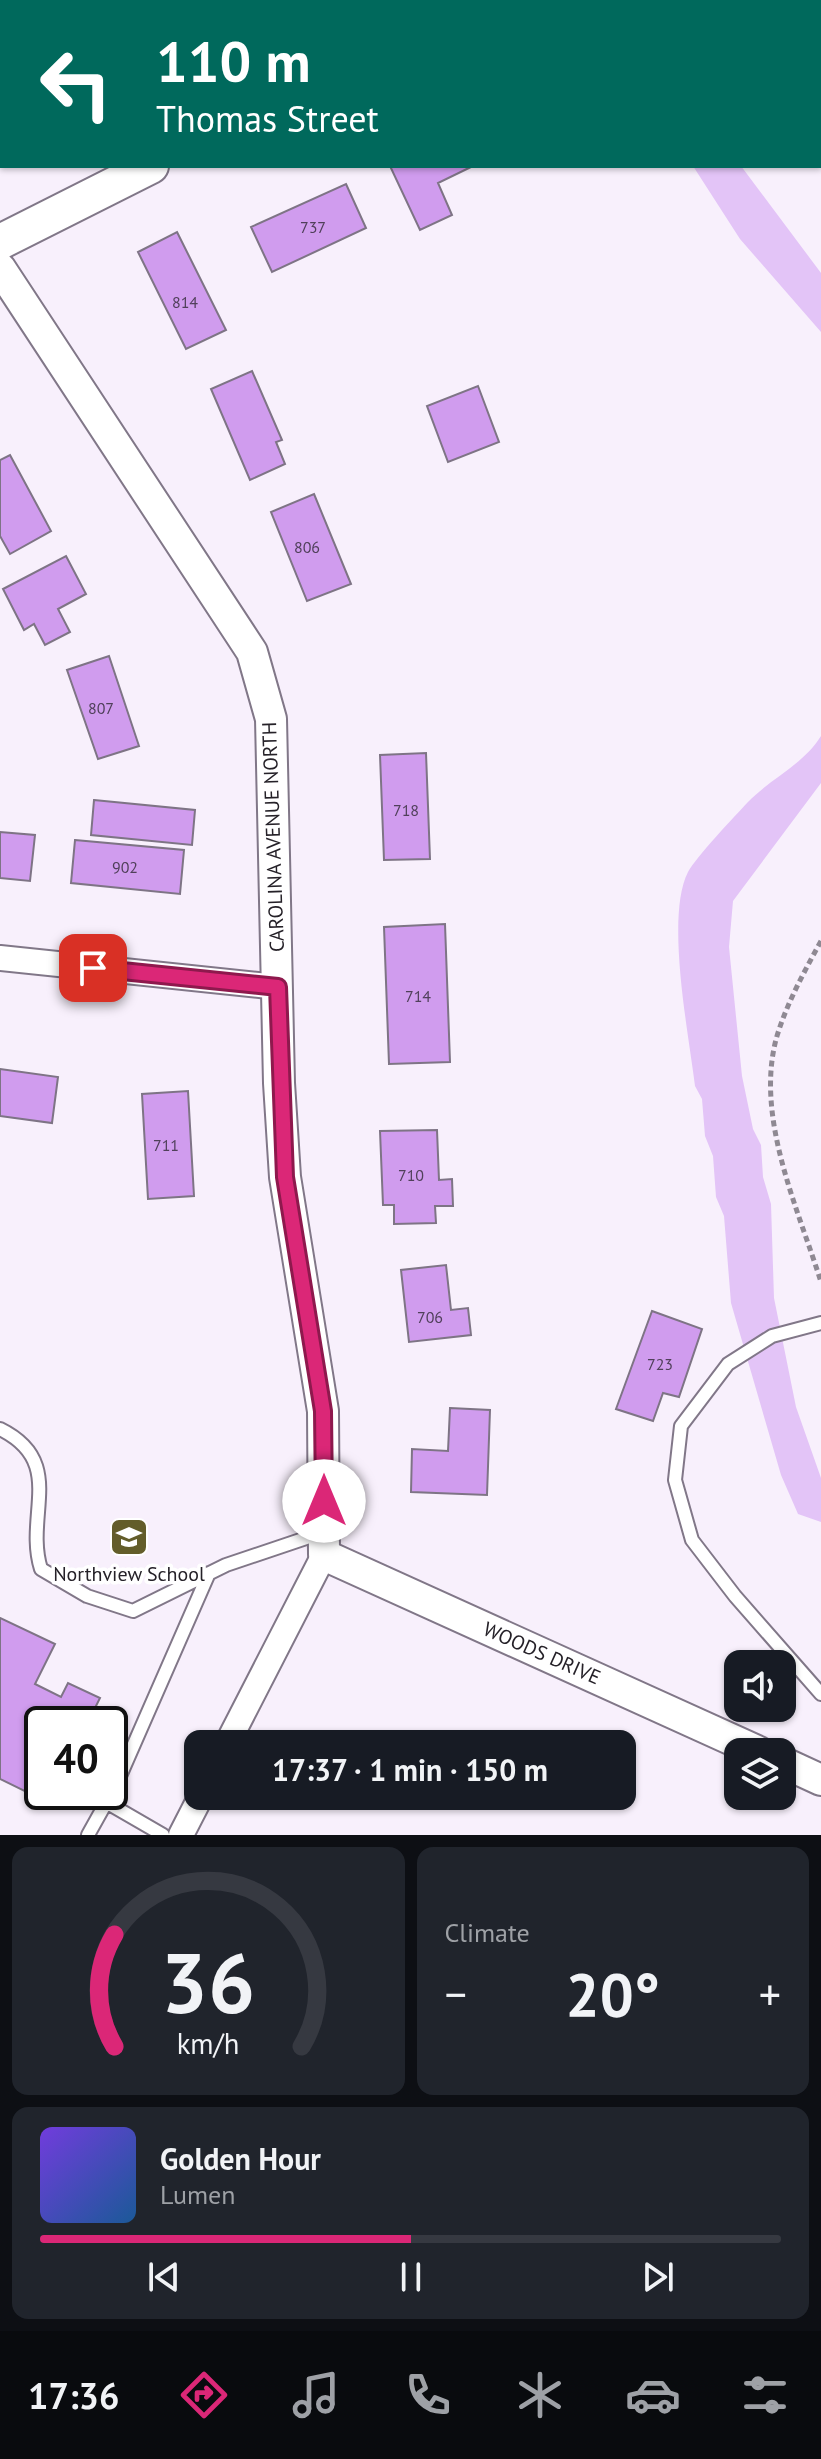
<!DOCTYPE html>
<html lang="en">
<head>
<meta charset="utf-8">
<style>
	:root { --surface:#171b24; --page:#20242c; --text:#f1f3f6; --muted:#9ea1a6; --line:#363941; --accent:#db2777 }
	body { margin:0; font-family:"PT Sans",sans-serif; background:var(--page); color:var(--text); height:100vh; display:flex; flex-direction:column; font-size:30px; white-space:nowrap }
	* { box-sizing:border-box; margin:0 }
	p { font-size:26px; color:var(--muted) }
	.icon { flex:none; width:44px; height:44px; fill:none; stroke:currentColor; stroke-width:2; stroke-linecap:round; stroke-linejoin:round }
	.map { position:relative; height:1835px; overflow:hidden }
	.details { display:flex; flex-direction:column; gap:12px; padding:12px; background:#0d0f14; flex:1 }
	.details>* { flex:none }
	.hud { position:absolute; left:0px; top:0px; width:822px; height:168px; box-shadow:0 2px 6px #0004; background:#00695c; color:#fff; overflow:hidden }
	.controls { position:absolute; left:724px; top:1650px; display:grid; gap:16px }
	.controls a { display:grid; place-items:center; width:72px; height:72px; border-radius:16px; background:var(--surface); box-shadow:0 2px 6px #0004; font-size:40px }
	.speed { position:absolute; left:24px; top:1706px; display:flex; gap:16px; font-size:40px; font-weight:700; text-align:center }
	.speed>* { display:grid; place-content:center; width:104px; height:104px; border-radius:50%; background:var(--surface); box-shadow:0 2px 6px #0004; line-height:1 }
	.speed .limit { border:4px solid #111; border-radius:12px; background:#fff; color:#111 }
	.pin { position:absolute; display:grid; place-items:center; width:68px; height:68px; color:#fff; margin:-34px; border-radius:16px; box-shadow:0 4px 12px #0006 }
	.me { position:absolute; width:88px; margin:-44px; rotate:0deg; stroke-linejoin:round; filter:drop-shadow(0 0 6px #0008) }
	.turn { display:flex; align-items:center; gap:28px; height:168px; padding:0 24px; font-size:36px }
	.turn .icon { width:104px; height:104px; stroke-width:2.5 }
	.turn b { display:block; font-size:56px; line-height:68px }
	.big { font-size:60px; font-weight:800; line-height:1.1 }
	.details .widget { flex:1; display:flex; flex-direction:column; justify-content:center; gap:12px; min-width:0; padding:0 28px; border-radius:16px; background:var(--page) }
	.details .dial { align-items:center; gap:0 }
	.dial svg { height:208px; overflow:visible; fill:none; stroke:var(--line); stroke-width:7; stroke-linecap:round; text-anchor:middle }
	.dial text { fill:var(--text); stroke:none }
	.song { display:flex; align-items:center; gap:24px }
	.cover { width:96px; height:96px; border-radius:12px; background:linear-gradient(135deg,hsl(260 70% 55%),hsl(210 70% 35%)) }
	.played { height:8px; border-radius:4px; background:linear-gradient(90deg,var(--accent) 50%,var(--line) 50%) }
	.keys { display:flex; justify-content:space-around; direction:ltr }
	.heat { display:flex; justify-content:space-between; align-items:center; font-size:44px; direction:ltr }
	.details .tiles { flex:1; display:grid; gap:12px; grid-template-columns:1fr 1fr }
	.widget:last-child { grid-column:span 2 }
	.trip { position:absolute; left:184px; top:1730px; width:452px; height:80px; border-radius:16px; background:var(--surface); box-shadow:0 2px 6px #0004; font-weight:800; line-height:80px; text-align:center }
	.dock { display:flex; height:128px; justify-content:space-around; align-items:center; background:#090b0e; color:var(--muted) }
	.dock .icon { width:56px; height:56px }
	.dock .active { color:var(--accent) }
	.dock b { font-size:36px; color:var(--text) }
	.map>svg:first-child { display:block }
	.water { fill:#e3c4f7 }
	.building { fill:#d09cee; stroke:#7e7485; stroke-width:2 }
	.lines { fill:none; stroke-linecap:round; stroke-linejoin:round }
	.service-casing { stroke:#817788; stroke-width:16 }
	.minor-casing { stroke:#817788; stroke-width:28 }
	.tertiary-casing { stroke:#817788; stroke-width:34 }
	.secondary-casing { stroke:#817788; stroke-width:38 }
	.path { stroke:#8f8993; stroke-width:5; stroke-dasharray:6 4; stroke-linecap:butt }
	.service { stroke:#fff; stroke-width:12 }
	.minor { stroke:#fff; stroke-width:24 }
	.tertiary { stroke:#fff; stroke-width:30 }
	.secondary { stroke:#fff; stroke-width:34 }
	.route-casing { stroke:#8e194d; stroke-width:20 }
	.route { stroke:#db2777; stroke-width:14 }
	.labels { text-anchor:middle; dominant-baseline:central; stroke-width:7; stroke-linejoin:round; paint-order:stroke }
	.number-label { font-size:16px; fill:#50405a }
	.street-label { font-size:20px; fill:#252128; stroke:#fff }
	.poi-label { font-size:20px; fill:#252128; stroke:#fff }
</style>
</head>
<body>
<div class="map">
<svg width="821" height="1835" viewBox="0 0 821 1835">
	<rect width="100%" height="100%" fill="#f8f0fc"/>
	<path class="water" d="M693,166H741L821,273V332L740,239Z
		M821,736V783L733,901L729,947L742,1076L753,1129L761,1145L763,1177L771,1204L774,1298L796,1407L821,1478V1522L798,1514L781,1475L731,1303L724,1216L716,1197L713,1156L705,1136L702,1099L695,1086C689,1035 665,917 688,872C697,856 734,817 748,802C771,778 803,765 821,736Z"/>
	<path class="building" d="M390,166H473L438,183L452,215L420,230Z
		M346,184L366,228L272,272L251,227Z
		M177,232L226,330L186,349L138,252Z
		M252,371L282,440L276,442L285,464L250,480L211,389Z
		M478,386L499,442L448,462L427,406Z
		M10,455L51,531L10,554L0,536V460Z
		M314,494L351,584L307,601L271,512Z
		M66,556L86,594L58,609L70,632L45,645L34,624L24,630L3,589Z
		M109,656L139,746L98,759L67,670Z
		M426,753L430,859L384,860L380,755Z
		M94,800L195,810L192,845L91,835Z
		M0,832L35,835L30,881L0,878Z
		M75,840L184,850L180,894L71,883Z
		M445,924L450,1062L389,1064L384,927Z
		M0,1069L58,1077L52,1123L0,1116Z
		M188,1091L194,1196L148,1199L142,1094Z
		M437,1130L439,1180L452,1179L453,1206H435L436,1223L394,1224V1205H383L380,1131Z
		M446,1265L451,1310L468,1308L471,1335L409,1342L401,1270Z
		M652,1311L702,1329L679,1397L663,1393L653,1421L616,1409Z
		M450,1408L490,1410L487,1495L411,1492L412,1449L448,1451Z
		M0,1618L55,1644L35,1684L61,1697L68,1683L100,1698L87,1724H42V1792H54L49,1803L0,1779Z"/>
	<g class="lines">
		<g class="service-casing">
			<path id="service" d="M459,0L460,2
				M821,1323L772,1336L728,1364L681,1426L675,1480L692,1540L735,1596L821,1694
				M0,1429C67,1462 24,1515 41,1569L87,1596L133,1611L226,1565L324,1532
				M106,1802L163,1835
				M88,1835L117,1783L209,1573"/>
		</g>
		<g class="minor-casing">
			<path id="minor" d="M0,958L278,987
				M227,1744L324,1555
				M181,1835L201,1796"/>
		</g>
		<g class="tertiary-casing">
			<path id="tertiary" d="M0,268L252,652L271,719L279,1083L285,1177L323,1411L324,1555L759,1752
				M782,1762L821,1780"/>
		</g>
		<g class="secondary-casing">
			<path id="secondary" d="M478,2L482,0
				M0,242L151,166"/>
		</g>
		<path class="path" d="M821,941C804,972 787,1003 777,1036C754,1116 798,1208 821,1282"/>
		<use href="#service" class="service"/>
		<use href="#minor" class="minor"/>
		<use href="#tertiary" class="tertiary"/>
		<use href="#secondary" class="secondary"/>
	</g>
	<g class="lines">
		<g class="route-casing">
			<path id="route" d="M93,968L278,987L285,1177L323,1411L324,1501"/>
		</g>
		<use href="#route" class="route"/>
	</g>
	<defs>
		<g id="school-square" transform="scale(2)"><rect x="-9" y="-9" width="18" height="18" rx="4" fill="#635d2a" stroke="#fff"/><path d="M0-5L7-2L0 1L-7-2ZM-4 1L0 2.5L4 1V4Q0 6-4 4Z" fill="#fff"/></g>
	</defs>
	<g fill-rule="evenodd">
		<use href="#school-square" x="129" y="1537"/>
	</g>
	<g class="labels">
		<g class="number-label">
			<text x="313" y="227">737</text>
			<text x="185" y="302">814</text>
			<text x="307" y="547">806</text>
			<text x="101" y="708">807</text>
			<text x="406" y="810">718</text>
			<text x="125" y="867">902</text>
			<text x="418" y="996">714</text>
			<text x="166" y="1145">711</text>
			<text x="411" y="1175">710</text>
			<text x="430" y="1317">706</text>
			<text x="660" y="1364">723</text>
		</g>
		<g class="street-label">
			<text transform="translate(273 837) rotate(-92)">CAROLINA AVENUE NORTH</text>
			<text transform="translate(542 1653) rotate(24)">WOODS DRIVE</text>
		</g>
		<g class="poi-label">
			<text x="129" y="1574">Northview School</text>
		</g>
	</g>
</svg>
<div class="controls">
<a><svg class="icon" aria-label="sound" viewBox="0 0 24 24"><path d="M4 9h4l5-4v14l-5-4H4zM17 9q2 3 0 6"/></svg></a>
<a><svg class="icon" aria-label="layers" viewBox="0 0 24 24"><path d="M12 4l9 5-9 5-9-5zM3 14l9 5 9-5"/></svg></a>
</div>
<div class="speed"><div class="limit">40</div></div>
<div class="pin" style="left:93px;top:968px;background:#d93025"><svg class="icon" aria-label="arrive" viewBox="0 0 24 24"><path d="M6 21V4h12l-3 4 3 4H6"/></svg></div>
<svg class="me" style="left:324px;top:1501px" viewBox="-20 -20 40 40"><circle r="19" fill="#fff"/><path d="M0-13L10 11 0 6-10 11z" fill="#db2777"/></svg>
<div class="trip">17:37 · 1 min · 150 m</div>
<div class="hud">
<div class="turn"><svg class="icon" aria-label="left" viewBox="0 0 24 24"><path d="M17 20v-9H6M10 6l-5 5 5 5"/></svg><div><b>110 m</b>Thomas Street</div></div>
</div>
</div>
<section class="details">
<div class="tiles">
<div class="widget dial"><svg viewBox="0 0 100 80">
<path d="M14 69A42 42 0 1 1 86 69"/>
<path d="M14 69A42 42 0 0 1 14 26" stroke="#db2777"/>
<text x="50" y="56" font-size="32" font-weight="700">36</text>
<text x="50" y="72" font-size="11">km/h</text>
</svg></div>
<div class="widget"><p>Climate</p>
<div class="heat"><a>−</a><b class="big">20°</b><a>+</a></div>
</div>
<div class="widget">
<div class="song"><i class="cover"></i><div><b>Golden Hour</b><p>Lumen</p></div></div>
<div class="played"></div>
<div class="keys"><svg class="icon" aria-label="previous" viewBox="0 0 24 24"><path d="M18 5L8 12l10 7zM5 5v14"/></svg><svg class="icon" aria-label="pause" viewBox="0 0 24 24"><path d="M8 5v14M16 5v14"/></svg><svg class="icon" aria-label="next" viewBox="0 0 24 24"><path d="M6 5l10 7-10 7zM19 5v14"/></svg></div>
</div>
</div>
</section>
<nav class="dock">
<b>17:36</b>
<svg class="icon active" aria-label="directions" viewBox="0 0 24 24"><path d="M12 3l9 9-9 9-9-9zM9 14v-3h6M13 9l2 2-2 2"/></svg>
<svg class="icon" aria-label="music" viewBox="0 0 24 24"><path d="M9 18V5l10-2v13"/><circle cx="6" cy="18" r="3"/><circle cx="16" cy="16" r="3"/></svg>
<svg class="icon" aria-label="phone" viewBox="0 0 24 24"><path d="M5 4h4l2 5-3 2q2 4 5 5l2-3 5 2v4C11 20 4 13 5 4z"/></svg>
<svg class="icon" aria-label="climate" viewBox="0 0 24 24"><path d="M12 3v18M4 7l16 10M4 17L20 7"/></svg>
<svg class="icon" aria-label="car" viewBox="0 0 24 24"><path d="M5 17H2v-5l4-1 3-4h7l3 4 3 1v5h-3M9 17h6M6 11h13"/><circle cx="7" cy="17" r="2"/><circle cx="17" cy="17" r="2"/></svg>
<svg class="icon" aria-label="filters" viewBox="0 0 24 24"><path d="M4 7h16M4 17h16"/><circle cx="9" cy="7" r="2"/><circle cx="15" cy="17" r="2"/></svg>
</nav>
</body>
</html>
